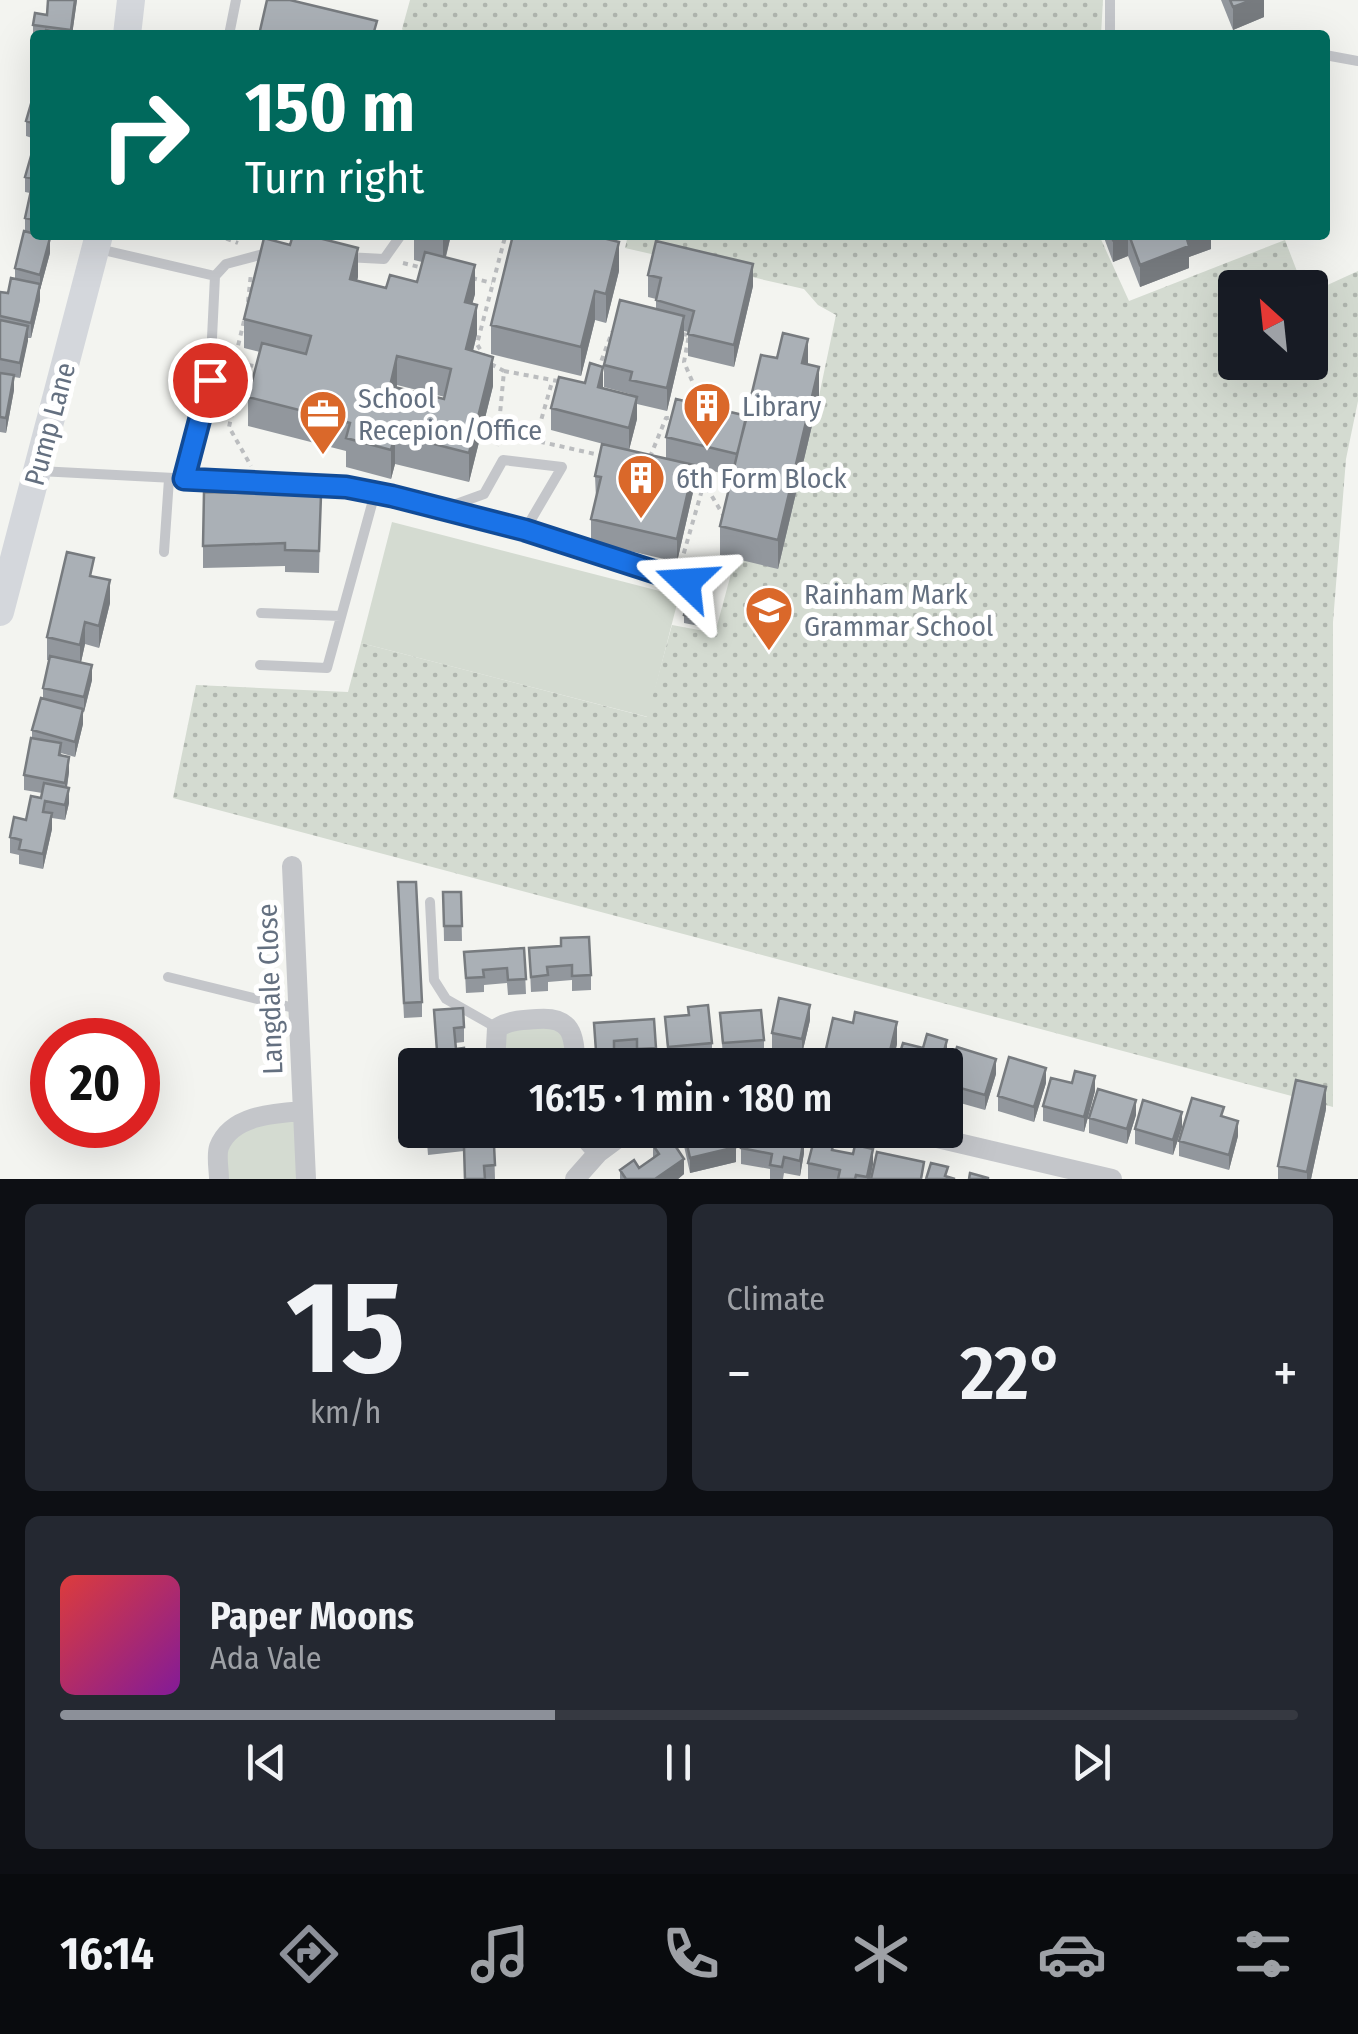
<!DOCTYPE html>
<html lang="en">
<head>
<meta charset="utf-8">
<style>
	:root { --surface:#171b24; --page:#242831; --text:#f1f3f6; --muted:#9ea1a6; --line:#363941; --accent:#8c9099 }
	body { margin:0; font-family:"Fira Sans Condensed",sans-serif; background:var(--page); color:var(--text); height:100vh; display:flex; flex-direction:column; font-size:38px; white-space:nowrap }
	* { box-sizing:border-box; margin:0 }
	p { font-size:32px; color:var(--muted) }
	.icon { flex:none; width:55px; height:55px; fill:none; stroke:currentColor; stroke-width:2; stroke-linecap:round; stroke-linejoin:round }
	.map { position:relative; height:1179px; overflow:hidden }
	.panel { display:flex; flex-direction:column; gap:25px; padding:25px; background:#0d0f14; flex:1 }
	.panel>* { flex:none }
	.hud { position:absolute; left:30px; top:30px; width:1300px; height:210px; border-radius:10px; box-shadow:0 10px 40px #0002; background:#00695c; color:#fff; overflow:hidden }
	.needle { width:65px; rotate:333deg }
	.tools { position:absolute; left:1218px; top:270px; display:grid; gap:20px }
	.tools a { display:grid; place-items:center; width:110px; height:110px; border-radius:10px; background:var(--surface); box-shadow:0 10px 40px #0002; font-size:50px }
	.speed { position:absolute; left:30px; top:1018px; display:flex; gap:20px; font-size:50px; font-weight:700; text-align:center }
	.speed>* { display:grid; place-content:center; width:130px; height:130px; border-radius:50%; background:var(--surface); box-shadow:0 10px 40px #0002; line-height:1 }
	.speed .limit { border:15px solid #d22; background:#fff; color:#111 }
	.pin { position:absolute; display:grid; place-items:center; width:85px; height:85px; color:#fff; margin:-42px; border:5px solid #fff; border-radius:50%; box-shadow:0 2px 10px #0007 }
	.me { position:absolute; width:110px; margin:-55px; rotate:290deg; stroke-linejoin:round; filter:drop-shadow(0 0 8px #0008) }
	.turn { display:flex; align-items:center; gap:35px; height:210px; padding:0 50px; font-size:45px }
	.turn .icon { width:130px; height:130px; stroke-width:2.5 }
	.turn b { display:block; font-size:70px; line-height:85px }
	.big { font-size:75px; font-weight:600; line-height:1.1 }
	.panel .card { flex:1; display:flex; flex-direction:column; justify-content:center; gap:15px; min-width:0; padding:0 35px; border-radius:15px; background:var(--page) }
	.panel .dial { align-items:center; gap:0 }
	.dial b { font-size:130px; line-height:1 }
	.song { display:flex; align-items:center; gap:30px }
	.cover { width:120px; height:120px; border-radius:15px; background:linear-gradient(135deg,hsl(0 70% 55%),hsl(290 70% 35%)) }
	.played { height:10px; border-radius:5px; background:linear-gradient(90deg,var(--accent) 40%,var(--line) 40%) }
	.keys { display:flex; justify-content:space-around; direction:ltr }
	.heat { display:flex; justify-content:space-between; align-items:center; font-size:55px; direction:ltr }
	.panel .tiles { flex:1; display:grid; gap:25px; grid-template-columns:1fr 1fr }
	.card:last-child { grid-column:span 2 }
	.trip { position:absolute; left:398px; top:1048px; width:565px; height:100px; border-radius:10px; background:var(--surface); box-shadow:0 10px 40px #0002; font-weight:600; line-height:100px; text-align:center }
	.dock { display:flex; height:160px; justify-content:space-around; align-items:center; background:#090b0e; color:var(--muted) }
	.dock .icon { width:70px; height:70px }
	.dock .selected { color:var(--accent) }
	.dock b { font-size:45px; color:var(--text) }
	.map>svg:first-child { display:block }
	.grass { fill:#d4dbd1 }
	.park { fill:url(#park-dots) }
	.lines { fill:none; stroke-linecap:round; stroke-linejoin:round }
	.path { stroke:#bbbdbf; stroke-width:4; stroke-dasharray:5 5; stroke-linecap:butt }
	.lane { stroke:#c4c6ca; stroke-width:10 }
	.street { stroke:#c4c6ca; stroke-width:20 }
	.secondary { stroke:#d4d7dc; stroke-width:28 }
	.wall { fill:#92979d; fill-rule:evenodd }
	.shaded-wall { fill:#777b7f }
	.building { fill:#aab0b6; stroke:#777b7f; stroke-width:2.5; fill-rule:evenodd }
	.route-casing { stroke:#114b97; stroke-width:25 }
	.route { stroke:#1a73e8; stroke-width:18 }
	.labels { text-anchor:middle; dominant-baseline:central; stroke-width:10; stroke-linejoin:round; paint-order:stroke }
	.poi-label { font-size:28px; fill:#647080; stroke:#fff; text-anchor:start }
	.street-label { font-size:28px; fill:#647080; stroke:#fff }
</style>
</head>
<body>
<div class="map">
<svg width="1358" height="1179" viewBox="0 0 1358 1179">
	<defs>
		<pattern id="park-dots" width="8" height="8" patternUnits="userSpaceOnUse" patternTransform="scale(2.5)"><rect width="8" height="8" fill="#d4dbd1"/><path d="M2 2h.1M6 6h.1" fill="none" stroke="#b0b6af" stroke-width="1.8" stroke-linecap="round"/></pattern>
	</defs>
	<rect width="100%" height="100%" fill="#f3f4f0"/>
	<path class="grass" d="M392,522L679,596L648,717L361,643Z
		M560,1026L569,1065H504L503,1031Z
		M303,1111L306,1179H219L235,1128Z"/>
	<path class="park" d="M410,0H1103L1101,35H406L402,29Z
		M628,235H1099L1129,301L1285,240L1303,287L1235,288V362H1310V293L1358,271V401L1346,459L1333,622V1107L173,798L196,685L348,692L361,643L647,717L672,625L715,633L735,559L819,396L836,315L818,305L804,289L625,248Z"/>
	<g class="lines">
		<path class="path" d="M217,235L238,243
			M403,263L423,268
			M472,278L492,283
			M248,302L251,273
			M244,321L237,350L244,364
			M682,334L689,335L684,362L704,409
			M485,358L477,344L505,237L495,235
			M491,364L504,371L497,446
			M598,370L612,332
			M504,371L563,382
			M240,379L244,364L259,367
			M225,385L240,379L229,427L251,466
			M501,433L604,456
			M536,438L552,382
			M650,457L666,418H674
			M690,479L704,483L725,518
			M681,563L704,483L730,479"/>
		<path class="lane" d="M1110,0V35
			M229,35L236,0
			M1325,55L1358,61
			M99,249L215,276
			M346,257L384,259L401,235
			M39,471L346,487L437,511L484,494L503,460L562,467L525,530L437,511
			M184,479L210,379L215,276L226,264L271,252
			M525,530L686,582
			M164,552L169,479
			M261,613L341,616
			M260,665L327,668L375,493
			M430,902L434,980L446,999L497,1028
			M168,977L298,1009"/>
		<path class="street" d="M292,866L306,1179
			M495,1065L497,1028C510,1020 522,1020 537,1019C571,1016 575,1034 575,1065
			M578,1130L598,1153
			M903,1130L1112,1179
			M219,1179C219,1170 216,1155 219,1147C231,1115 275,1113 303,1111
			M575,1179L598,1153L629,1130"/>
		<path class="secondary" d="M127,35L131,0
			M0,612L99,235"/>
	</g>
	<path class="wall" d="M48,0H77L72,35H35V40H33V25L47,15Z
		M1221,0H1264V17L1233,30Z
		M35,90V139L26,136V121Z
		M35,142V235H50V253L40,290V300L31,338H28L20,378L14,377V390L6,433L0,432V292L8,293L15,279V268L25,232V218L30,193L25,192V177Z
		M414,235H451L446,257L475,294L472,304L477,334L473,351L493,386L469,482L395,464L391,479L346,467V451L248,426V397L260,352L244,348V319L358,277L357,280L386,288L417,282L422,262L414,260ZM397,385L445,397L444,399L397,387Z
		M1103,235H1222L1211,239V249L1189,257V268L1140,287L1128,256L1113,262Z
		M619,271L606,323L595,320L581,376L491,354V325Z
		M648,275L753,286L734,367L688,356V332L684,331V338L667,411L637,404V419L629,450L666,459V437L747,416L808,364L819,396L778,569L720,555V526L732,476L694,466V488L677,562L591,542V519L596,498L595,476L622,449L551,430V408L603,388L630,395V394L604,387V365L656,309V299L648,297Z
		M321,495L319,573L285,572V566L203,568V546Z
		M94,577L110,603L99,648L85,644L81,662L92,680L84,712H83V724L75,757L61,753L69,772L67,788L69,803L65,820L52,818V829L43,869L19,864V855L10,853V837L26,820L41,798L42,793L24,790V775L32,738V730L43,699V688L49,660H47V637Z
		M704,604L699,626L684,623V615Z
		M443,892H461L462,941H444Z
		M398,898L422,1002V1017L404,1018Z
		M561,946L591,975V990L572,991V980L548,982V991L531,992L529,948Z
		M524,948L526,994L508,995L507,983L484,985V992L466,993L464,952Z
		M434,1010L464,1027V1042L455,1043L456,1049L466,1065H437Z
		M720,1013L764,1040V1055L723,1058Z
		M665,1017L712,1043V1058L668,1062Z
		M654,1019L656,1063L637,1064V1054L614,1056V1064L596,1065L594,1023Z
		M810,1020L802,1054L772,1048V1033Z
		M853,1023L897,1044L892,1065H826V1049Z
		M996,1074L985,1110L946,1099V1084Z
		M1046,1083L1034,1122L998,1111V1096Z
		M1072,1083L1095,1091L1084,1132L1043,1121V1106Z
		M1326,1109L1311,1179H1278V1166Z
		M1136,1115L1127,1144L1089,1133V1118Z
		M1224,1117L1238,1136L1229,1170L1179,1156V1141Z
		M1182,1127L1173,1155L1135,1144V1129Z
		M426,1130H468V1147L494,1145L495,1179H465L464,1151L428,1155Z
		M766,1130L804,1153L800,1176L784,1173L783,1179H770V1169L741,1164V1148Z
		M684,1131L736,1162L690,1173L684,1146Z
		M653,1145L684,1174L678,1179H620V1170L639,1168L653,1158Z
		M834,1150L873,1164L870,1179H808V1163Z"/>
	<path class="shaded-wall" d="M75,0H77L72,35H71Z
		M1252,0H1264V17L1233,30V7Z
		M444,235H451L443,267V238Z
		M1125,235H1128V256L1113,262V240Z
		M1188,235H1222L1211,239V249L1189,257V268L1140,287V265Z
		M50,238V253L40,290V275Z
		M619,242V271L606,323V294Z
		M358,248V277L350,308V279Z
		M753,264V286L734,367V345Z
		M475,265V294L465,331V302Z
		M40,284V300L31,338V323Z
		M595,291V320L581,376V347Z
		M477,305V334L466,379V349Z
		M684,316V338L667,411V388Z
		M28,326V341L20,378V363Z
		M808,339V368L802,363Z
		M397,356V385L390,415V386Z
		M493,357V386L469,482V453Z
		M603,367V389L598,387Z
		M819,367V396L778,569V540Z
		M14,375V390L6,433V418Z
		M637,397V419L629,450V428Z
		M395,434V464L391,479V450Z
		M694,465V488L677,562V539Z
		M110,580V603L99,648V626Z
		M85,622V644L80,667V645Z
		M92,665V680L84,712V697Z
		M83,709V724L75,757V742Z
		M69,757V772L65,798V783Z
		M69,788V803L65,820V805Z
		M52,813V829L43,869V854Z
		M810,1005V1020L802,1054V1039Z
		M897,1022V1044L892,1065H887Z
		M947,1040V1055L944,1065H940Z
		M996,1059V1074L985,1110V1095Z
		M1046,1068V1083L1034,1122V1107Z
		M1095,1076V1091L1084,1132V1117Z
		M1326,1087V1109L1311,1179H1307V1172Z
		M1136,1100V1115L1127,1144V1129Z
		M1182,1112V1127L1173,1155V1140Z
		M1238,1121V1136L1229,1170V1155Z
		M804,1138V1153L800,1176V1161Z
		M736,1147V1162L690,1173V1158Z
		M873,1149V1164L870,1179H867Z
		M684,1159V1174L678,1179H655Z"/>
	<path class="building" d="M48,0H75L71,30L33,25L35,13L47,15Z
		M267,0H290L377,21L373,35H259Z
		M1230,0H1252L1233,7Z
		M46,30L64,35H45Z
		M35,90V124L26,121Z
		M35,142V179L25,177Z
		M32,186H35V220L25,218Z
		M24,231L50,238L40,275L15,268Z
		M293,235H307L358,248L350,279L386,288L390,275L417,282L425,252L475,265L465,302L477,305L466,349L493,357L469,453L395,434L391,450L346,438L350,423L248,397L262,343L306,354L311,336L244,319L264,238L290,245ZM397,356L451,369L444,399L390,386Z
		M513,235H591L619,242L606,294L595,291L581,347L491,325Z
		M1111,235H1125L1113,240Z
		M1129,235H1188L1186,236L1189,246L1140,265Z
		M656,241L753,264L734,345L688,334L694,311L656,300L661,278L648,275Z
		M11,278L40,284L31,323L0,316V292L8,293Z
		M620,300L684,316L667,388L630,380L632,372L604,365Z
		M0,320L28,326L20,363L0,359Z
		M783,333L808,339L802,363L819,367L778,540L720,526L761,355L777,358Z
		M590,363L603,367L598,387L637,397L629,428L551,408L559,377L585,383Z
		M0,373L14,375L6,418L0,417Z
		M676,399L747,416L737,454L666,437Z
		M602,444L694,465L677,539L591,519L601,477L595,476Z
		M204,492L321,495L319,551L285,550V543L203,546Z
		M67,552L94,558L90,576L110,580L99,626L85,622L80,645L47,637Z
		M689,593L704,596L699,618L684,615Z
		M50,656L92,665L84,697L43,688Z
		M41,698L83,709L75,742L32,730Z
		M31,738L61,743L59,755L69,757L65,783L24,775Z
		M44,783L69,788L65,805L45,801L43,812L52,813L43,854L19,849L21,840L10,837L14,817L26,820L31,796L41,798Z
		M398,882H416L422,1002L404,1003Z
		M443,892H461L462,926H444Z
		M589,937L591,975L572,976V965L547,967L548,975L531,977L529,948L561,946V938Z
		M524,948L526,979L508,980L507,968L483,970L484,977L466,978L464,952Z
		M779,998L810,1005L802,1039L772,1033Z
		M708,1005L712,1043L668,1047L665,1017L689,1015L688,1007Z
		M463,1008L464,1027L454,1028L456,1049L464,1048L466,1065H438L434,1010Z
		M761,1010L764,1040L723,1043L720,1013Z
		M855,1012L897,1022L887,1063L826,1049L833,1018L853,1023Z
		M654,1019L656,1048L637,1049V1039L614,1041V1049L596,1051L594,1023Z
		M927,1034L947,1040L940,1065H896L903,1043L923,1048Z
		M957,1047L996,1059L985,1095L946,1084Z
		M1009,1057L1046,1068L1034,1107L998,1096Z
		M1075,1071L1095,1076L1084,1117L1043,1106L1051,1078L1072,1083Z
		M1296,1080L1326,1087L1307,1172L1278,1166Z
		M1098,1089L1136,1100L1127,1129L1089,1118Z
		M1192,1098L1224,1107L1221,1116L1238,1121L1229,1155L1179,1141Z
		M1143,1100L1182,1112L1173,1140L1135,1129Z
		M428,1130H468V1136L428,1140Z
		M732,1130L736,1147L690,1158L684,1131Z
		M745,1130H765L804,1138L800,1161L784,1157L782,1167L770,1165L772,1154L741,1148Z
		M668,1135L684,1159L655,1179H626L620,1170L634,1160L639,1168L659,1154L653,1145Z
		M815,1136L834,1140L832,1150L853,1154L855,1145L873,1149L867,1177L856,1175L855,1179H838L840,1170L808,1163Z
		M494,1145L495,1165L484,1166L485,1179H465L464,1147Z
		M877,1152L924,1162L921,1179H871Z
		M931,1163L948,1167L945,1176L955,1179H926Z
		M970,1173L988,1178V1179H969Z"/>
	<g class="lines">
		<g class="route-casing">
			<path id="route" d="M210,380L184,479L346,487L392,496L525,530L686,582"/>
		</g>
		<use href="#route" class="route"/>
	</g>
	<defs>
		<g id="building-pin" transform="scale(2.5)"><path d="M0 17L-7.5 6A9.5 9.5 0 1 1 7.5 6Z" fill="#da682a" stroke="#fff"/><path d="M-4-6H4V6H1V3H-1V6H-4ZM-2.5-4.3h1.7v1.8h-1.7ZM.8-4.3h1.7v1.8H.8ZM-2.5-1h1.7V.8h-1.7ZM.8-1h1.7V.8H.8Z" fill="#fff"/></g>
		<g id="office-pin" transform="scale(2.5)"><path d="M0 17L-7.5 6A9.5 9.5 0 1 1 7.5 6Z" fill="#da682a" stroke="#fff"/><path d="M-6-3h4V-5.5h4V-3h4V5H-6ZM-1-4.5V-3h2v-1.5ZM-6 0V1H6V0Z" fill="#fff"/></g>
		<g id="school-pin" transform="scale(2.5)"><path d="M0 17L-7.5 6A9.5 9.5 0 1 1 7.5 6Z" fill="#da682a" stroke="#fff"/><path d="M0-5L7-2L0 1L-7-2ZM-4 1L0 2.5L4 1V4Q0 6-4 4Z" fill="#fff"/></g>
	</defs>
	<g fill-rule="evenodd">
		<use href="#building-pin" x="707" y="406"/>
		<use href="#office-pin" x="323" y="414"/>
		<use href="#building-pin" x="641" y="478"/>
		<use href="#school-pin" x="769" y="610"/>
	</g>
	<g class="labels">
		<g class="poi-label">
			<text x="358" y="398">School<tspan x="358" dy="32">Recepion/Office</tspan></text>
			<text x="742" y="406">Library</text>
			<text x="676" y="478">6th Form Block</text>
			<text x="804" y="594">Rainham Mark<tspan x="804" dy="32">Grammar School</tspan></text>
		</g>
		<g class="street-label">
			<text transform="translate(50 424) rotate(-75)">Pump Lane</text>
			<text transform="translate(270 989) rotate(-92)">Langdale Close</text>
		</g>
	</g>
</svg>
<div class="tools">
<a><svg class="needle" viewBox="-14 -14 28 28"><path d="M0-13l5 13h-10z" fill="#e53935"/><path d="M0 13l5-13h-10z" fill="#9ea1a6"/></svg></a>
</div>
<div class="speed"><div class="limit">20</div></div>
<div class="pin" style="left:210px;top:380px;background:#d93025"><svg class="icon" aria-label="arrive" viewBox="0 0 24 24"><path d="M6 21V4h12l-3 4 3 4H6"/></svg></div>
<svg class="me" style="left:686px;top:582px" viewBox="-20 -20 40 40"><path d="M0-17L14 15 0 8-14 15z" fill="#1a73e8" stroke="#fff" stroke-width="4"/></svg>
<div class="trip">16:15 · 1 min · 180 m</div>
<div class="hud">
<div class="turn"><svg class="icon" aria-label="right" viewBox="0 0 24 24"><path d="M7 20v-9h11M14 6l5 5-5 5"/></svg><div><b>150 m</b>Turn right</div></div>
</div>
</div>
<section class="panel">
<div class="tiles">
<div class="card dial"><b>15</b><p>km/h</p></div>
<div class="card"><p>Climate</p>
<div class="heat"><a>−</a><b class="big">22°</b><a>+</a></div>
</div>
<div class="card">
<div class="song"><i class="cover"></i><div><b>Paper Moons</b><p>Ada Vale</p></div></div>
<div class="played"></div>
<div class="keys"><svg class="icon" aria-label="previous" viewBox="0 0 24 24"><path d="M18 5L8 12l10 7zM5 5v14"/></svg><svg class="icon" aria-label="pause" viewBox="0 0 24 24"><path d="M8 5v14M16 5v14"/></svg><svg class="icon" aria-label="next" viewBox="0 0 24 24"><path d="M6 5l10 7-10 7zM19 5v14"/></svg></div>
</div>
</div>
</section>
<nav class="dock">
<b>16:14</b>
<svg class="icon selected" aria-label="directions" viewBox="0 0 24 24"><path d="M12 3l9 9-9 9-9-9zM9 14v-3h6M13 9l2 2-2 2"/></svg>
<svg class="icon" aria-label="music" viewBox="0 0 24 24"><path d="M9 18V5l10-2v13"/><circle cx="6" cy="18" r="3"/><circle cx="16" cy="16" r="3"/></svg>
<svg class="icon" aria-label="phone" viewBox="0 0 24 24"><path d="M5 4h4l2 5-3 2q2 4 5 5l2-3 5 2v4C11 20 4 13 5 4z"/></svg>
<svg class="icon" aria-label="climate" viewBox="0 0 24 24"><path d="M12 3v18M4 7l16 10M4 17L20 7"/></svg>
<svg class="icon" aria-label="car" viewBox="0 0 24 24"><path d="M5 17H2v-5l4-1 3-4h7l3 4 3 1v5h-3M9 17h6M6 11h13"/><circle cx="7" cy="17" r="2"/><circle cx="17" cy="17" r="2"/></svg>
<svg class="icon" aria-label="filters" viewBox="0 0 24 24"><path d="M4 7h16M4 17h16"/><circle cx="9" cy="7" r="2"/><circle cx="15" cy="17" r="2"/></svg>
</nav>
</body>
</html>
